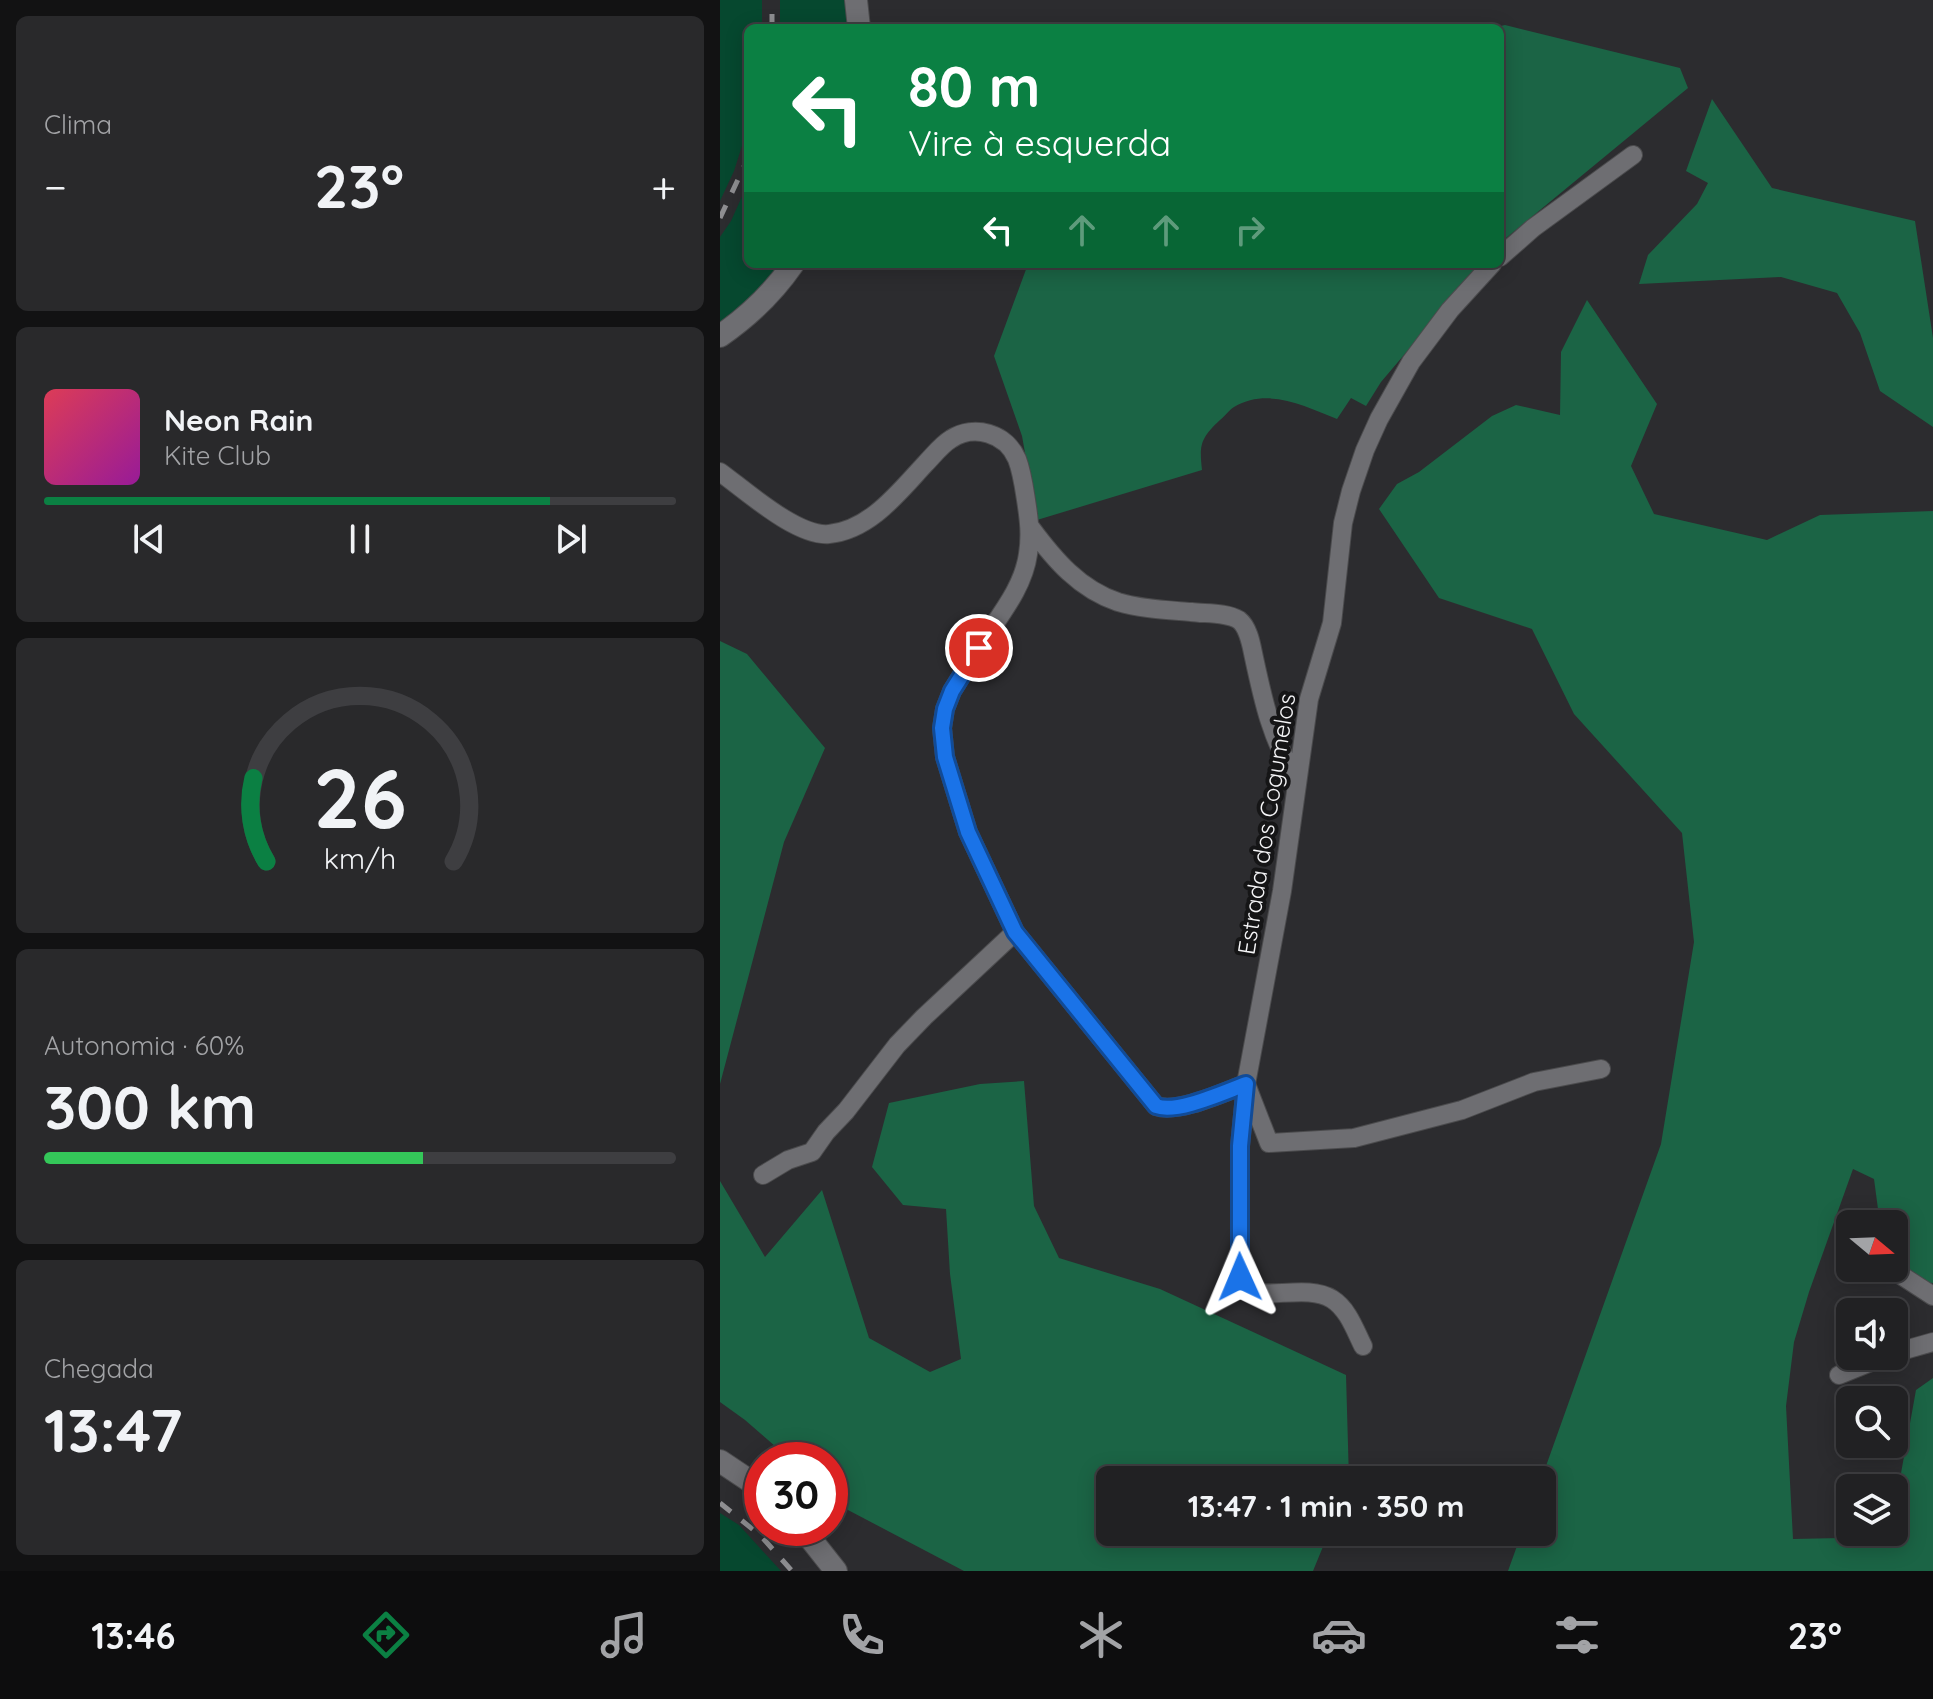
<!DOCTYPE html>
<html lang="pt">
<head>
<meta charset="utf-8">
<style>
	:root { --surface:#212123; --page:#29292b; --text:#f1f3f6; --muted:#a2a3a6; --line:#3e3e41; --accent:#0b8043 }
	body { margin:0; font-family:Quicksand,sans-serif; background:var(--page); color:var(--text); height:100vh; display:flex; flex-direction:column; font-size:30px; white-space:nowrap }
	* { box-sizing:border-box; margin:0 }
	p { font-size:26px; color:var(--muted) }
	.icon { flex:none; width:44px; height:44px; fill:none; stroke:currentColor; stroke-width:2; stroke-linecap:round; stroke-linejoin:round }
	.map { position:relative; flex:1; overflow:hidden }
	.details { display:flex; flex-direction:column; gap:16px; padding:16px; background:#121213; width:720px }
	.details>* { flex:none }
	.banner { position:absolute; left:24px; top:24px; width:760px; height:244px; border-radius:12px; box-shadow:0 4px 20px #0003,0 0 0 2px var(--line); background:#0b8043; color:#fff; overflow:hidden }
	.needle { width:52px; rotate:109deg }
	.tools { position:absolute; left:1116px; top:1210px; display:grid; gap:16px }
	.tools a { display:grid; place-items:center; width:72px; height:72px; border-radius:12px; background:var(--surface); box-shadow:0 4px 20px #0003,0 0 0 2px var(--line); font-size:40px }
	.speed { position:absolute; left:24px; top:1442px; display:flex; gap:16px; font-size:40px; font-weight:700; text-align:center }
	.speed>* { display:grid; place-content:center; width:104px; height:104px; border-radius:50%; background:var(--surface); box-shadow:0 4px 20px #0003,0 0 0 2px var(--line); line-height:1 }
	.speed .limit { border:12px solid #d22; background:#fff; color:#111 }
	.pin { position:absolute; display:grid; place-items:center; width:68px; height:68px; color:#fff; margin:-34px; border:4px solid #fff; border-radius:50%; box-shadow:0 2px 8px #0007 }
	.me { position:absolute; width:88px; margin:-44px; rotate:359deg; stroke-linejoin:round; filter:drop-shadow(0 0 6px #0008) }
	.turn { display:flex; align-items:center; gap:28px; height:168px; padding:0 32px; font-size:36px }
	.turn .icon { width:104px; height:104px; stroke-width:2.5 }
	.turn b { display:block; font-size:56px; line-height:68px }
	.lanes { display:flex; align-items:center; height:76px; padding:0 32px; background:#0003; justify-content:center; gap:40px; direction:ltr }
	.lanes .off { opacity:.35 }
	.big { font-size:60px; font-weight:700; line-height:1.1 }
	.details .card { flex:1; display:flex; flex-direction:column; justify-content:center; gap:12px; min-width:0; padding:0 28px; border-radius:12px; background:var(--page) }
	.details .dial { align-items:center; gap:0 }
	.dial svg { height:208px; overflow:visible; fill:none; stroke:var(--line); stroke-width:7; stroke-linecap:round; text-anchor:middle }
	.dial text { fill:var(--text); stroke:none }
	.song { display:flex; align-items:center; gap:24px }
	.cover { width:96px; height:96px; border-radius:12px; background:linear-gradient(135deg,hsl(350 70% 55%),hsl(300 70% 35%)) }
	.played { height:8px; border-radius:4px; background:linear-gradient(90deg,var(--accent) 80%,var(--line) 80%) }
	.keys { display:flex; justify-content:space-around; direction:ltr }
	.heat { display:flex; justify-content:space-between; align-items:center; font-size:44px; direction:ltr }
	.charge { height:12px; border-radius:6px; background:linear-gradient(90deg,#34c759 60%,var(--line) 0) }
	.trip { position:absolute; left:376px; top:1466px; width:460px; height:80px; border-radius:12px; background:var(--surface); box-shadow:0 4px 20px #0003,0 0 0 2px var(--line); font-weight:700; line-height:80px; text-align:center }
	.tabs { display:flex; height:128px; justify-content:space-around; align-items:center; background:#0d0d0e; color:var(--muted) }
	.tabs .icon { width:56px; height:56px }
	.tabs .selected { color:var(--accent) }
	.tabs b { font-size:36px; color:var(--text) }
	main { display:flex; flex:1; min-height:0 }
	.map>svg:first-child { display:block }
	.green { fill:#06482f }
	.forest { fill:#1b6445 }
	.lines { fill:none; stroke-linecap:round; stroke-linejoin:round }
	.minor-casing { stroke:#4b4b4d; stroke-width:20 }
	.tertiary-casing { stroke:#4b4b4d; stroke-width:24 }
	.minor { stroke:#6e6e72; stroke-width:18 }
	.tertiary { stroke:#6e6e72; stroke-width:22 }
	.rail { stroke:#8e8e91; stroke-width:5; stroke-dasharray:14 14; stroke-linecap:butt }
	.route-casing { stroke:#114b97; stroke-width:20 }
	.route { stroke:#1a73e8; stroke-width:14 }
	.labels { text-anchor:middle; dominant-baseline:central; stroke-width:8; stroke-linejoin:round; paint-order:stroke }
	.street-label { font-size:24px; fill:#f5f5f7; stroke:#151516 }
</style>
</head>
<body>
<main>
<section class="details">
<div class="card"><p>Clima</p>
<div class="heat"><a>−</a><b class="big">23°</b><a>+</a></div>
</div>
<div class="card">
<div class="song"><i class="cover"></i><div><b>Neon Rain</b><p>Kite Club</p></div></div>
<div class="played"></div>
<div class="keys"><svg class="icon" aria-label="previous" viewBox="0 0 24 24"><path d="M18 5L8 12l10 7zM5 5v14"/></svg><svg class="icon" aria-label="pause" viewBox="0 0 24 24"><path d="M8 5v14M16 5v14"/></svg><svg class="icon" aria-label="next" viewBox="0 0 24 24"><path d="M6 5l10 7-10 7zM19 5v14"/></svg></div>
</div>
<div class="card dial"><svg viewBox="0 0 100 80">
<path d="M14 69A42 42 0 1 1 86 69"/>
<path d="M14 69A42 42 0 0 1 9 37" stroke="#0b8043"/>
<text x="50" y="56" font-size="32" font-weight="700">26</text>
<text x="50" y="72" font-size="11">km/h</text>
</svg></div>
<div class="card"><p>Autonomia · 60%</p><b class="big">300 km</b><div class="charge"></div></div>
<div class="card"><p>Chegada</p><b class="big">13:47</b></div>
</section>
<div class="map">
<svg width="1213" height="1571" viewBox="0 0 1213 1571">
	<rect width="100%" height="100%" fill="#2c2c2f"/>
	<path class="green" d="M0,0H42V28H28V127L14,171L0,201Z
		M60,0H125L129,28H60Z
		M28,183V264H63L58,271L0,326V237L11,221Z
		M0,1513L19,1525L61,1571H0Z"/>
	<path class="forest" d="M785,25L960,68L968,88L780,243V28H772Z
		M992,99L1052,188L1195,221L1213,338V427L1160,391L1140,333L1117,293L1061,277L919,284L928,255L977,204L988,183L966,171Z
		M308,264H761L661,382L646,406L631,398L617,419C585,406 548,387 514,407C509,410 505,416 500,420C481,438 479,444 482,470L317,520L302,436L274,356Z
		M867,300L937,404L911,466L934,514L1047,540L1100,515L1213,511V1283L1195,1282L1174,1266V1224H1160L1154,1179L1133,1169L1089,1292L1074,1342L1066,1406L1073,1539L1169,1537L1170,1532H1174V1512L1196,1390L1213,1378V1571H788L802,1532H822L821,1480L941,1144L974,942L962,833L854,714L812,629L719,598L659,509L677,484L699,472L772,416L796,405L840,415L841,352Z
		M0,641L27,654L105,748L64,842L0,1084Z
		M304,1081L314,1206L339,1258L440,1289L626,1375L629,1480H390V1532H609L593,1571H244L128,1510L110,1494V1460H71L25,1420L0,1402V1181L45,1257L102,1190L149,1338L210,1372L241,1359L230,1274L226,1209L183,1205L152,1167L169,1103L260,1084Z"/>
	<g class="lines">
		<g class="minor-casing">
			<path id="minor" d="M780,257L813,228L913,155
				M0,472C25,490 77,537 109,534C150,530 179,492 205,464C213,456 221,445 231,439C254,424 286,433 297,459C302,472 304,487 306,500C309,519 311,535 308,554C304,584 284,610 267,635C255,653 244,672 232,691L225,709L222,728L225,757L248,832L295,932L436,1106C458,1114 504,1092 526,1084L549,1143L634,1138L742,1110L814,1082L881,1069
				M311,528C334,559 359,589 398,602C421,609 447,610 471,612C485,614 506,612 519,620C528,627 531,643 533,653C543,700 551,739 577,780
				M43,1175L68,1160L92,1152L106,1132L126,1111L177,1045L204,1017L295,932
				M1170,1268L1213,1296
				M643,1346C635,1330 628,1309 612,1299C587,1283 540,1302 525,1288C522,1285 522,1282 520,1277V1146L526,1084L562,891L589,699L612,623L623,523L631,491L645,450L659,419L691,362L730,310L772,264
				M1174,1353L1213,1342
				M1119,1375L1166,1356"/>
		</g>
		<g class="tertiary-casing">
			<path id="tertiary" d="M136,0L139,28
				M0,336C29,316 53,293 73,264
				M0,1461L42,1489
				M82,1528L116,1571"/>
		</g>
		<use href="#minor" class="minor"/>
		<use href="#tertiary" class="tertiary"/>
		<path class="rail" d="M52,28V0
			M0,218L28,158
			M0,1503L41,1536L72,1571"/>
	</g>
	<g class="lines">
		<g class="route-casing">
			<path id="route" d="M259,648L232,691L225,709L222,728L225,757L248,832L295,932L436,1106C457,1114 504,1092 526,1084L520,1146V1277"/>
		</g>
		<use href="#route" class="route"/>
	</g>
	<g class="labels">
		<g class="street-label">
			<text transform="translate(546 824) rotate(-81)">Estrada dos Cogumelos</text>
		</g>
	</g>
</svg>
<div class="tools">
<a><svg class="needle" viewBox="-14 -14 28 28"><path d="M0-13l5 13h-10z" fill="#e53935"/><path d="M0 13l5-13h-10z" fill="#a2a3a6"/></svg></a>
<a><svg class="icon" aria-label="sound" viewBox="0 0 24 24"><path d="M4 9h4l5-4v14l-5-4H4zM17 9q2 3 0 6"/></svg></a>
<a><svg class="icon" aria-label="search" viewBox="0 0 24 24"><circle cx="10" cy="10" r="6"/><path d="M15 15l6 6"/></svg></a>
<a><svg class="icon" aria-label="layers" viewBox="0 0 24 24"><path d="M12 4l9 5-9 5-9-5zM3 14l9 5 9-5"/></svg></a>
</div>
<div class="speed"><div class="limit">30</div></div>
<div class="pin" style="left:259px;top:648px;background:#d93025"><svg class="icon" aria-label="arrive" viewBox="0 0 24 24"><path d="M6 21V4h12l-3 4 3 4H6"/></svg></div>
<svg class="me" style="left:520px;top:1277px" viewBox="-20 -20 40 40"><path d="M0-17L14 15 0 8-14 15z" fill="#1a73e8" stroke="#fff" stroke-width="4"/></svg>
<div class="trip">13:47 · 1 min · 350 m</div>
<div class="banner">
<div class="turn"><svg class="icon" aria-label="left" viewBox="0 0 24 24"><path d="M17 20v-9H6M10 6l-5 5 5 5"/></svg><div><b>80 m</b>Vire à esquerda</div></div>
<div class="lanes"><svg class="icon" aria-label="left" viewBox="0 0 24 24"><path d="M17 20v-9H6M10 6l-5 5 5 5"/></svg><svg class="icon off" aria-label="ahead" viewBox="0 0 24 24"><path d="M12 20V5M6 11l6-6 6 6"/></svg><svg class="icon off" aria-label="ahead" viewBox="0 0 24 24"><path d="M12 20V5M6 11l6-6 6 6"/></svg><svg class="icon off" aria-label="right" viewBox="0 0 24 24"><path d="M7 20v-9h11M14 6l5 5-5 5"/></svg></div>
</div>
</div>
</main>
<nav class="tabs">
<b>13:46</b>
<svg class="icon selected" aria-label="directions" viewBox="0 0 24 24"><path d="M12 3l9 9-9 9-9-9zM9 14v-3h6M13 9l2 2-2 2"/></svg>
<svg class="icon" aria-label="music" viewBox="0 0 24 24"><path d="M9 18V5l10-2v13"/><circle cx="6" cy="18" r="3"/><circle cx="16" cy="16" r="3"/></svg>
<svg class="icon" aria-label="phone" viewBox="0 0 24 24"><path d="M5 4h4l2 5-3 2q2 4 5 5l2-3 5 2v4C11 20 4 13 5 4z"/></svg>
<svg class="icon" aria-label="climate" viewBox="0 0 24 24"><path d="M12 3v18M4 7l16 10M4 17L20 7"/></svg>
<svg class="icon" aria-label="car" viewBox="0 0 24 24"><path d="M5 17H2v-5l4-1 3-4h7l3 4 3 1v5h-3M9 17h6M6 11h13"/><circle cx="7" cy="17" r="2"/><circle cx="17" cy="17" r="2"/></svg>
<svg class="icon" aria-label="filters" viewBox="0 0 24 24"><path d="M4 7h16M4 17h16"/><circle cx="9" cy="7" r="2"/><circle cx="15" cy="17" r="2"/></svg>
<b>23°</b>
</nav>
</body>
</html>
